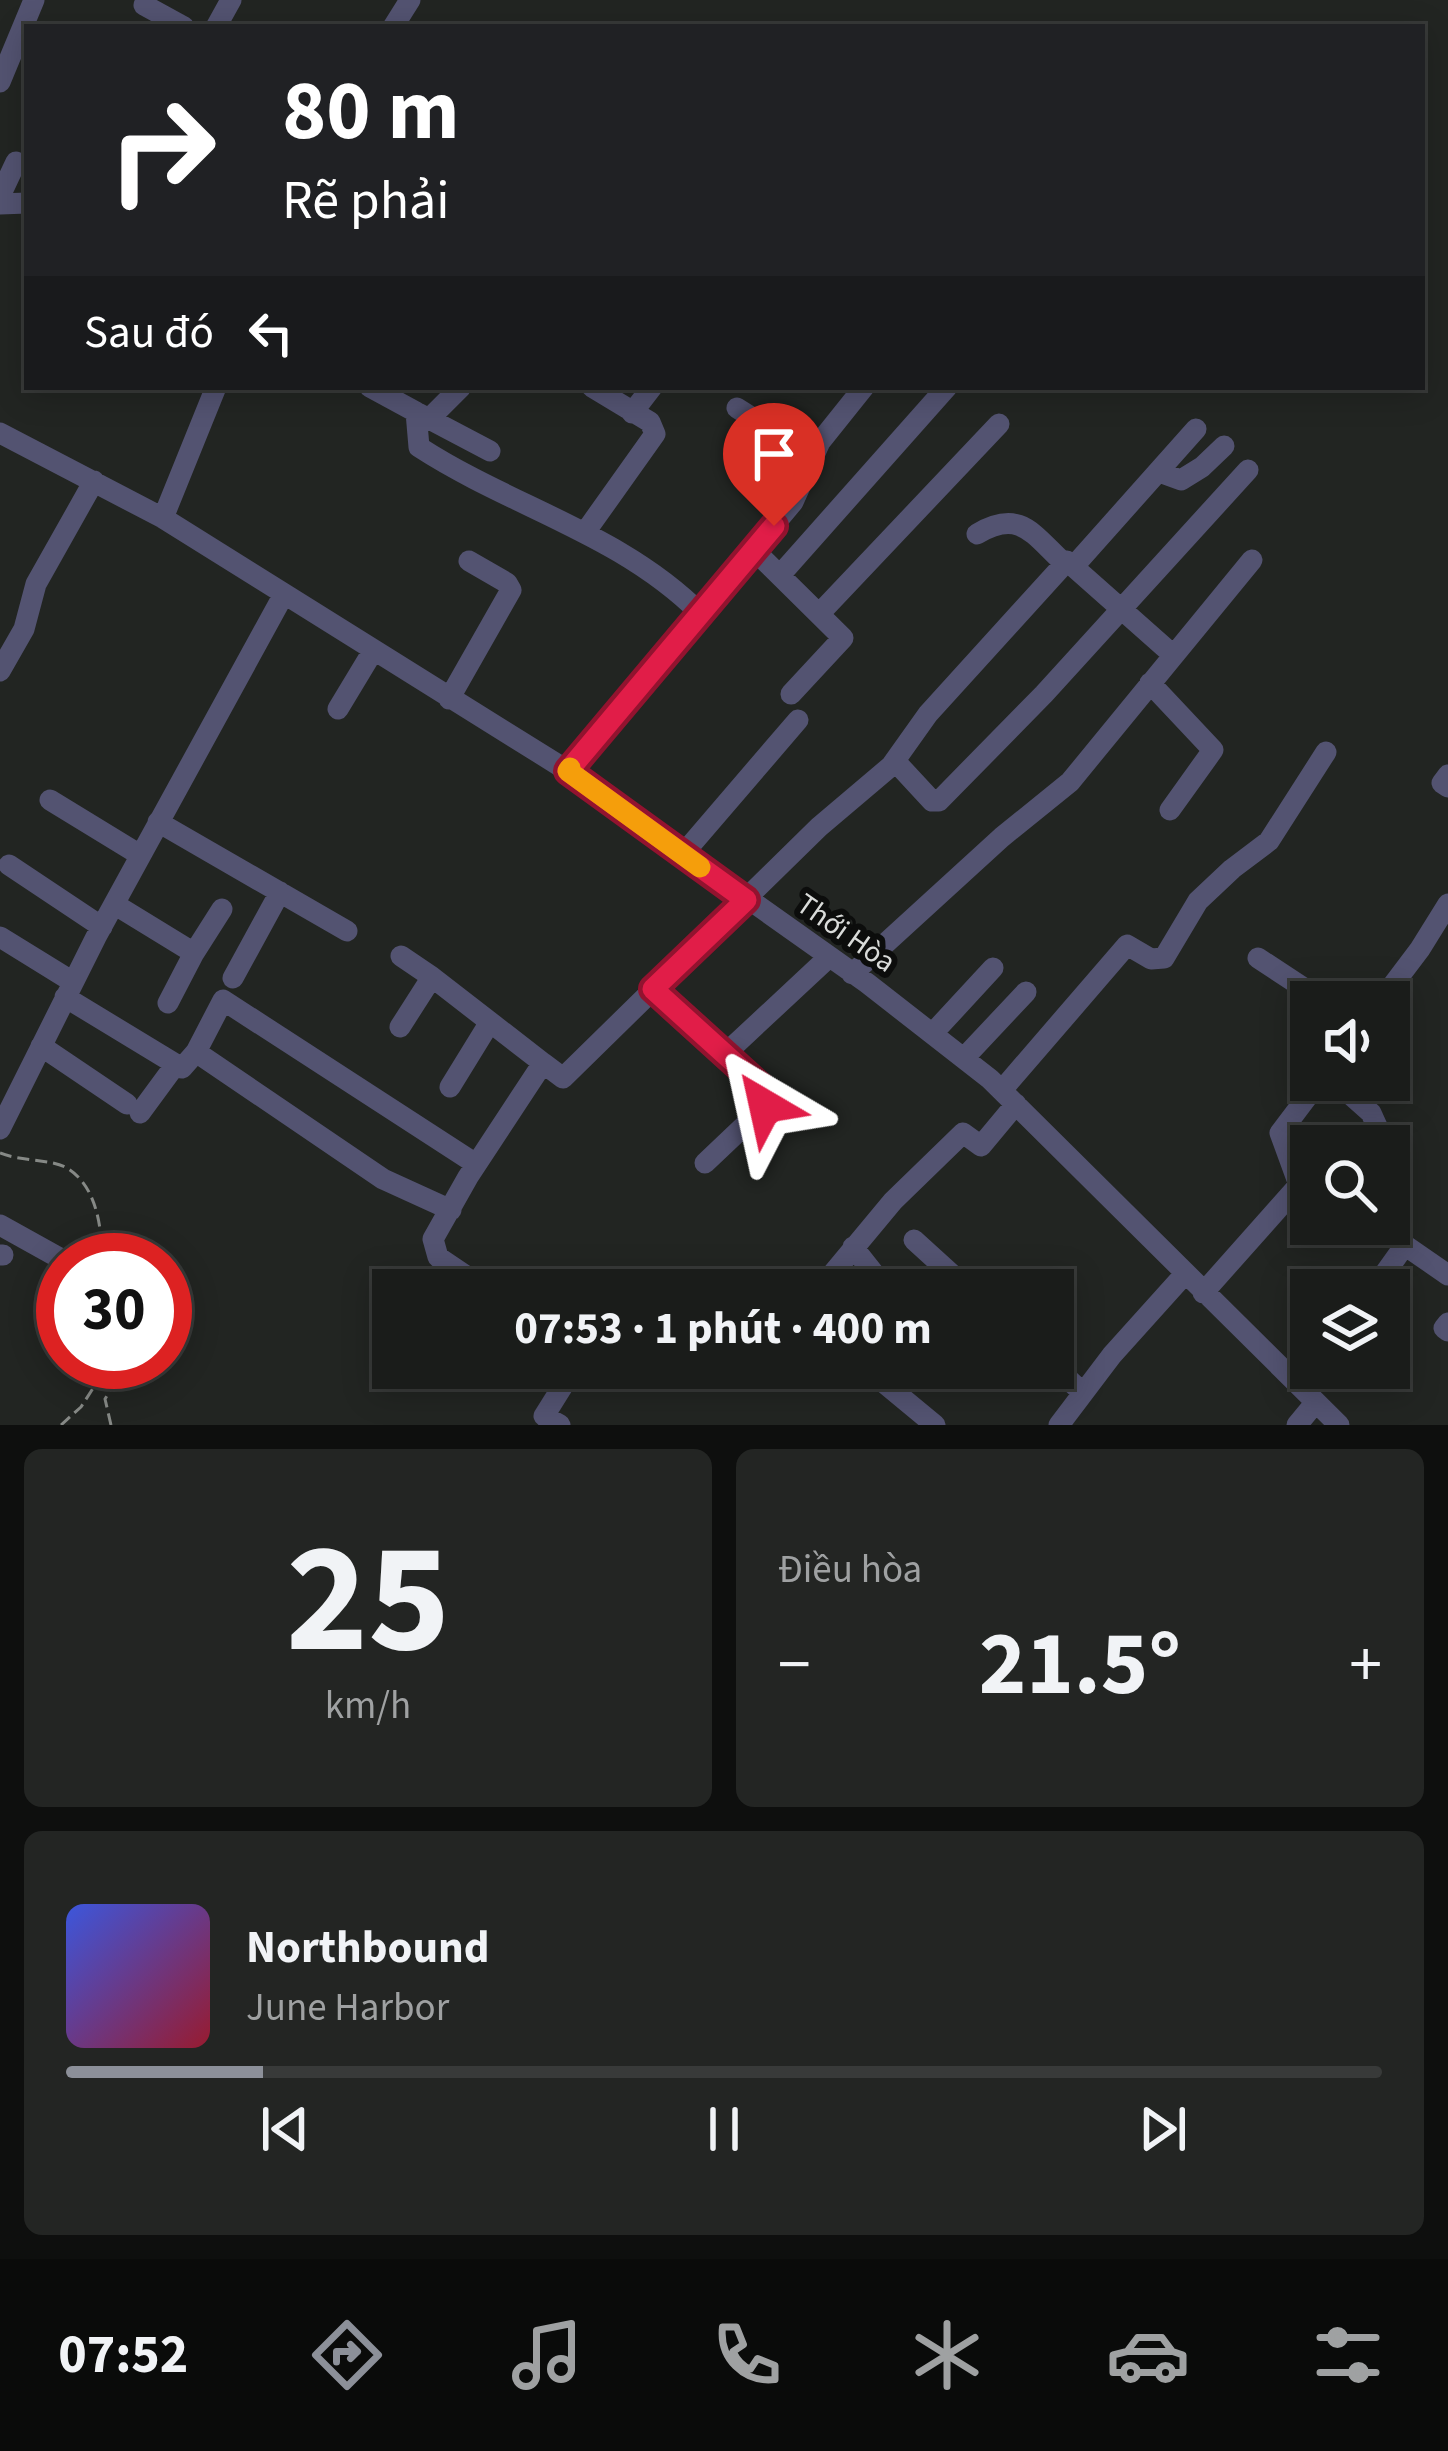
<!DOCTYPE html>
<html lang="vi">
<head>
<meta charset="utf-8">
<style>
	:root { --surface:#1a1c1a; --page:#232523; --text:#f1f3f6; --muted:#9fa1a2; --line:#383a39; --accent:#8c9099 }
	body { margin:0; font-family:"Source Sans 3",sans-serif; background:var(--page); color:var(--text); height:100vh; display:flex; flex-direction:column; font-size:45px; white-space:nowrap }
	* { box-sizing:border-box; margin:0 }
	p { font-size:39px; color:var(--muted) }
	.icon { flex:none; width:66px; height:66px; fill:none; stroke:currentColor; stroke-width:2; stroke-linecap:round; stroke-linejoin:round }
	.map { position:relative; height:1425px; overflow:hidden }
	.side { display:flex; flex-direction:column; gap:24px; padding:24px; background:#0e0f0e; flex:1 }
	.side>* { flex:none }
	.guide { position:absolute; left:24px; top:24px; width:1401px; height:366px; border-radius:0px; box-shadow:0 6px 30px #0003,0 0 0 3px var(--line); background:#202124; color:#fff; overflow:hidden }
	.buttons { position:absolute; left:1290px; top:981px; display:grid; gap:24px }
	.buttons a { display:grid; place-items:center; width:120px; height:120px; border-radius:0px; background:var(--surface); box-shadow:0 6px 30px #0003,0 0 0 3px var(--line); font-size:60px }
	.speed { position:absolute; left:36px; top:1233px; display:flex; gap:24px; font-size:60px; font-weight:700; text-align:center }
	.speed>* { display:grid; place-content:center; width:156px; height:156px; border-radius:50%; background:var(--surface); box-shadow:0 6px 30px #0003,0 0 0 3px var(--line); line-height:1 }
	.speed .limit { border:18px solid #d22; background:#fff; color:#111 }
	.pin { position:absolute; display:grid; place-items:center; width:102px; height:102px; color:#fff; margin:-123px -51px; border-radius:50% 50% 50% 0; rotate:-45deg; box-shadow:0 0 12px #0007 }
	.pin .icon { rotate:45deg }
	.me { position:absolute; width:132px; margin:-66px; rotate:324deg; stroke-linejoin:round; filter:drop-shadow(0 0 9px #0008) }
	.turn { display:flex; align-items:center; gap:42px; height:252px; padding:0 60px; font-size:54px }
	.turn .icon { width:156px; height:156px; stroke-width:2.5 }
	.turn b { display:block; font-size:84px; line-height:102px }
	.then { display:flex; align-items:center; height:114px; padding:0 60px; background:#0003; gap:24px; font-size:45px }
	.big { font-size:90px; font-weight:700; line-height:1.1 }
	.side .tile { flex:1; display:flex; flex-direction:column; justify-content:center; gap:18px; min-width:0; padding:0 42px; border-radius:18px; background:var(--page) }
	.side .dial { align-items:center; gap:0 }
	.dial b { font-size:156px; line-height:1 }
	.song { display:flex; align-items:center; gap:36px }
	.cover { width:144px; height:144px; border-radius:18px; background:linear-gradient(135deg,hsl(230 70% 55%),hsl(350 70% 35%)) }
	.played { height:12px; border-radius:6px; background:linear-gradient(90deg,var(--accent) 15%,var(--line) 15%) }
	.keys { display:flex; justify-content:space-around; direction:ltr }
	.heat { display:flex; justify-content:space-between; align-items:center; font-size:66px; direction:ltr }
	.side .tiles { flex:1; display:grid; gap:24px; grid-template-columns:1fr 1fr }
	.tile:last-child { grid-column:span 2 }
	.trip { position:absolute; left:372px; top:1269px; width:702px; height:120px; border-radius:0px; background:var(--surface); box-shadow:0 6px 30px #0003,0 0 0 3px var(--line); font-weight:700; line-height:120px; text-align:center }
	.tabs { display:flex; height:192px; justify-content:space-around; align-items:center; background:#0a0b0a; color:var(--muted) }
	.tabs .icon { width:84px; height:84px }
	.tabs .active { color:var(--accent) }
	.tabs b { font-size:54px; color:var(--text) }
	.map>svg:first-child { display:block }
	.lines { fill:none; stroke-linecap:round; stroke-linejoin:round }
	.path { stroke:#868986; stroke-width:3; stroke-dasharray:12 6; stroke-linecap:butt }
	.minor { stroke:#535371; stroke-width:21 }
	.route-casing { stroke:#92132f; stroke-width:30 }
	.route { stroke:#e11d48; stroke-width:21 }
	.slow { stroke:#f59e0b; stroke-width:21 }
	.labels { text-anchor:middle; dominant-baseline:central; stroke-width:12; stroke-linejoin:round; paint-order:stroke }
	.street-label { font-size:30px; fill:#d9dbd9; stroke:#0c0d0c }
</style>
</head>
<body>
<div class="map">
<svg width="1448" height="1425" viewBox="0 0 1448 1425">
	<rect width="100%" height="100%" fill="#222522"/>
	<g class="lines">
		<path class="path" d="M0,1153C19,1161 49,1159 65,1167C97,1184 102,1229 102,1260
			M61,1425L81,1407L99,1379L126,1364
			M111,1425L105,1399L127,1362"/>
		<path class="minor" d="M144,5L184,27
			M216,27L231,0
			M393,27L410,0
			M0,82L34,0
			M0,196L16,162
			M0,204L27,203
			M370,387L416,412L419,447C513,508 620,533 701,614
			M737,408L814,457
			M416,412L490,451
			M632,413L652,387
			M429,419L461,387
			M0,433L163,518L568,771L867,983L990,1079L1339,1425
			M1159,472L1181,480L1202,467L1224,446
			M163,518L216,387
			M586,531L655,434L650,422L592,387
			M977,534C1021,508 1033,535 1065,564
			M754,550L843,638L791,694
			M1074,566L1196,429
			M781,574L947,387
			M820,613L999,424
			M0,671L24,629L36,584L94,481
			M1150,683L1213,750L1170,810
			M449,699L511,590L507,583L469,561
			M338,709L373,651
			M895,761L932,801H939L1044,694L1248,470
			M568,771L793,502L820,442L864,387
			M1448,775L1442,783L1448,787
			M50,800L140,855
			M158,822L347,931
			M683,854L798,720
			M9,865L102,927
			M114,904L194,953L168,1003
			M0,937L73,982
			M194,953L222,909
			M401,956L432,977
			M1258,958L1325,1002
			M852,974L1002,837L1070,782L1252,560
			M233,978L280,892
			M653,989L761,1087L765,1106L705,1163
			M65,997L182,1068L196,1052L383,1179L451,1210
			M1380,1002L1420,949L1448,904
			M400,1027L432,977L543,1063
			M933,1033L993,968
			M41,1046L127,1104
			M196,1052L223,1000L476,1164
			M725,1054L829,957
			M964,1058L1026,992
			M1334,1080L1371,1113L1386,1146
			M450,1087L490,1022
			M1002,1090L1127,945L1151,959L1164,958L1198,901L1232,869L1269,841L1326,752
			M140,1113L176,1064
			M0,1129L96,937L284,594
			M1299,1185L1280,1133L1320,1080
			M1374,1224L1448,1275
			M0,1225L63,1260
			M914,1240L969,1290
			M853,1247L887,1290
			M0,1255H3
			M487,1290L438,1257L433,1239L468,1177L543,1063L563,1078L819,827L891,766L928,714L1067,561L1172,654
			M819,1290L893,1201L963,1133L981,1146L1016,1104
			M1373,1290L1405,1245
			M1203,1293L1299,1185H1311
			M1448,1323L1444,1328L1448,1331
			M1053,1365L1083,1393
			M866,1368L935,1425
			M560,1425L544,1416L574,1368
			M1059,1425L1112,1355L1184,1275
			M1297,1425L1316,1402"/>
	</g>
	<g class="lines">
		<g class="route-casing">
			<path id="route" d="M765,1106L761,1087L653,989L746,900L568,771L774,526"/>
		</g>
		<use href="#route" class="route"/>
		<path class="slow" d="M570,768L568,771L700,867"/>
	</g>
	<g class="labels">
		<g class="street-label">
			<text transform="translate(846 933) rotate(35)">Thới Hòa</text>
		</g>
	</g>
</svg>
<div class="buttons">
<a><svg class="icon" aria-label="sound" viewBox="0 0 24 24"><path d="M4 9h4l5-4v14l-5-4H4zM17 9q2 3 0 6"/></svg></a>
<a><svg class="icon" aria-label="search" viewBox="0 0 24 24"><circle cx="10" cy="10" r="6"/><path d="M15 15l6 6"/></svg></a>
<a><svg class="icon" aria-label="layers" viewBox="0 0 24 24"><path d="M12 4l9 5-9 5-9-5zM3 14l9 5 9-5"/></svg></a>
</div>
<div class="speed"><div class="limit">30</div></div>
<div class="pin" style="left:774px;top:526px;background:#d93025"><svg class="icon" aria-label="arrive" viewBox="0 0 24 24"><path d="M6 21V4h12l-3 4 3 4H6"/></svg></div>
<svg class="me" style="left:765px;top:1106px" viewBox="-20 -20 40 40"><path d="M0-17L14 15 0 8-14 15z" fill="#e11d48" stroke="#fff" stroke-width="4"/></svg>
<div class="trip">07:53 · 1 phút · 400 m</div>
<div class="guide">
<div class="turn"><svg class="icon" aria-label="right" viewBox="0 0 24 24"><path d="M7 20v-9h11M14 6l5 5-5 5"/></svg><div><b>80 m</b>Rẽ phải</div></div>
<div class="then">Sau đó<svg class="icon" aria-label="left" viewBox="0 0 24 24"><path d="M17 20v-9H6M10 6l-5 5 5 5"/></svg></div>
</div>
</div>
<section class="side">
<div class="tiles">
<div class="tile dial"><b>25</b><p>km/h</p></div>
<div class="tile"><p>Điều hòa</p>
<div class="heat"><a>−</a><b class="big">21.5°</b><a>+</a></div>
</div>
<div class="tile">
<div class="song"><i class="cover"></i><div><b>Northbound</b><p>June Harbor</p></div></div>
<div class="played"></div>
<div class="keys"><svg class="icon" aria-label="previous" viewBox="0 0 24 24"><path d="M18 5L8 12l10 7zM5 5v14"/></svg><svg class="icon" aria-label="pause" viewBox="0 0 24 24"><path d="M8 5v14M16 5v14"/></svg><svg class="icon" aria-label="next" viewBox="0 0 24 24"><path d="M6 5l10 7-10 7zM19 5v14"/></svg></div>
</div>
</div>
</section>
<nav class="tabs">
<b>07:52</b>
<svg class="icon active" aria-label="directions" viewBox="0 0 24 24"><path d="M12 3l9 9-9 9-9-9zM9 14v-3h6M13 9l2 2-2 2"/></svg>
<svg class="icon" aria-label="music" viewBox="0 0 24 24"><path d="M9 18V5l10-2v13"/><circle cx="6" cy="18" r="3"/><circle cx="16" cy="16" r="3"/></svg>
<svg class="icon" aria-label="phone" viewBox="0 0 24 24"><path d="M5 4h4l2 5-3 2q2 4 5 5l2-3 5 2v4C11 20 4 13 5 4z"/></svg>
<svg class="icon" aria-label="climate" viewBox="0 0 24 24"><path d="M12 3v18M4 7l16 10M4 17L20 7"/></svg>
<svg class="icon" aria-label="car" viewBox="0 0 24 24"><path d="M5 17H2v-5l4-1 3-4h7l3 4 3 1v5h-3M9 17h6M6 11h13"/><circle cx="7" cy="17" r="2"/><circle cx="17" cy="17" r="2"/></svg>
<svg class="icon" aria-label="filters" viewBox="0 0 24 24"><path d="M4 7h16M4 17h16"/><circle cx="9" cy="7" r="2"/><circle cx="15" cy="17" r="2"/></svg>
</nav>
</body>
</html>
